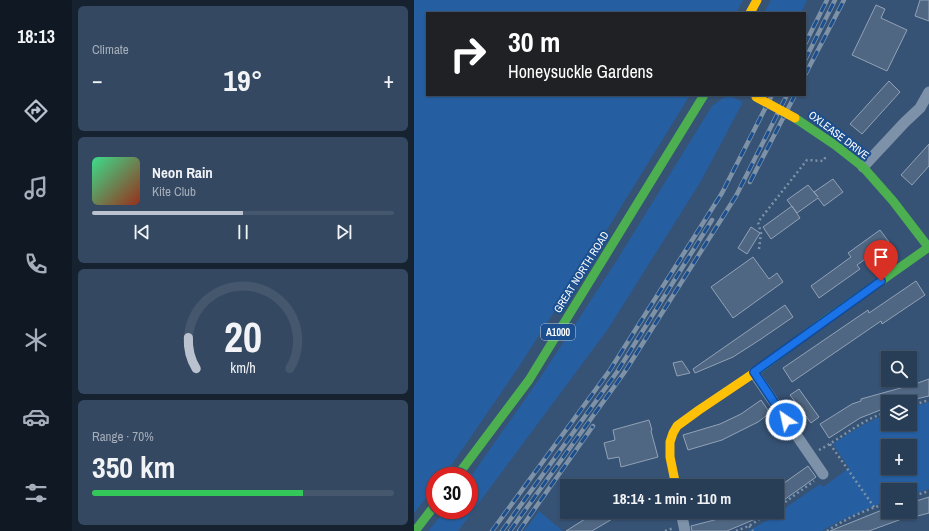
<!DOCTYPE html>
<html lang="en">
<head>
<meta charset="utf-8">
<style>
	:root { --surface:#283e57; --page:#344961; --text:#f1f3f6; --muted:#a5aeba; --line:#44576d; --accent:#b9c2ce }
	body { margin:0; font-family:"Archivo Narrow",sans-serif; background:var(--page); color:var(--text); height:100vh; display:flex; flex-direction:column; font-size:15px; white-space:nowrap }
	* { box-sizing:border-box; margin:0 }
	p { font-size:13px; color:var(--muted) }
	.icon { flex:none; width:22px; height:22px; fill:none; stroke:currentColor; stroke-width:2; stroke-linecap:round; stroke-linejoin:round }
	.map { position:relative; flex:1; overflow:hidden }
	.sheet { display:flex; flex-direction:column; gap:6px; padding:6px; background:#162230; width:342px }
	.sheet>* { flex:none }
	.banner { position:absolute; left:12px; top:12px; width:380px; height:84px; border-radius:0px; box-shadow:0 1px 3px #0004,0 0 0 1px var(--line); background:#202124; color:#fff; overflow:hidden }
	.fabs { position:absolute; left:467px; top:351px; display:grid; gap:8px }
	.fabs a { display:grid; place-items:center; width:36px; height:36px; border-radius:0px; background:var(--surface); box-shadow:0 1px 3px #0004,0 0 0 1px var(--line); font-size:20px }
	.speed { position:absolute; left:12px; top:467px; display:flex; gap:8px; font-size:20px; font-weight:700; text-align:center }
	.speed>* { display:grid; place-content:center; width:52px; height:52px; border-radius:50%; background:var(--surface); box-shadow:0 1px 3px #0004,0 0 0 1px var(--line); line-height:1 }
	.speed .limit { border:6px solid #d22; background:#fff; color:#111 }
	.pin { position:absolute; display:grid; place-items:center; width:34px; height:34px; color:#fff; margin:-41px -17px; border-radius:50% 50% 50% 0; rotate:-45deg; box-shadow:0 0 4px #0007 }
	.pin .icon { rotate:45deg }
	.me { position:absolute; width:44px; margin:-22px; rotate:326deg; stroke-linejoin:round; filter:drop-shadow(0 0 3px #0008) }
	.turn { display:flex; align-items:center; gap:14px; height:84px; padding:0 16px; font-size:18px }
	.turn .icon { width:52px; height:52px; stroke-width:2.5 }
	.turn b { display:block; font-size:28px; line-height:34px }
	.big { font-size:30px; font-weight:700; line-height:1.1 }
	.sheet .widget { flex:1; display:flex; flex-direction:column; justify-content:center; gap:6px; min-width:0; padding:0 14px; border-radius:6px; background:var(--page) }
	.sheet .dial { align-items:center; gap:0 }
	.dial svg { height:104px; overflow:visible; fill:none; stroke:var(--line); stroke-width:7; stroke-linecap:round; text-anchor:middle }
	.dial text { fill:var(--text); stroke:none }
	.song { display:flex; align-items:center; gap:12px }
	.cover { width:48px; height:48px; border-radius:6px; background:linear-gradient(135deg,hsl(150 70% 55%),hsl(10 70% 35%)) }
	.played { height:4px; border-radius:2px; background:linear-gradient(90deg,var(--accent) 50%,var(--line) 50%) }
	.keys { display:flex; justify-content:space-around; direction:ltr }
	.heat { display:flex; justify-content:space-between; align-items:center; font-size:22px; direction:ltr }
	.charge { height:6px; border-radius:3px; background:linear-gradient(90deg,#34c759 70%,var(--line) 0) }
	.trip { position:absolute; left:146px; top:479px; width:224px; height:40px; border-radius:0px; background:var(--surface); box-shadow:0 1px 3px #0004,0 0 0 1px var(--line); font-weight:700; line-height:40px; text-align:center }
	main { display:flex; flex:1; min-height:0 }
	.menu { display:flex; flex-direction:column; width:72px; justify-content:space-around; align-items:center; background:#101923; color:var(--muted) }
	.menu .icon { width:28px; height:28px }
	.menu .on { color:var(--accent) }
	.menu b { font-size:18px; color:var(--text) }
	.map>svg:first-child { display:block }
	.green { fill:#265fa1; fill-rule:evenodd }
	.building { fill:#506783; stroke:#92a2b6 }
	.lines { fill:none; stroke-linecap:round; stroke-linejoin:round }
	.path { stroke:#7d92a8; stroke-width:2.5; stroke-dasharray:2 3; stroke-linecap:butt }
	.street { stroke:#7d92a8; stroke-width:11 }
	.fast { stroke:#4caf50; stroke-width:9 }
	.slow { stroke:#ffc107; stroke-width:9 }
	.rail-casing { stroke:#7e92a7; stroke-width:4.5 }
	.rail { stroke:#1b4f8f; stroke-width:3; stroke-dasharray:9; stroke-linecap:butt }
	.slow-bridge { stroke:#ffc107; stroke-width:9 }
	.route-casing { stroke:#114b97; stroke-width:10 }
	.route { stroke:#1a73e8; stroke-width:7 }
	.labels { text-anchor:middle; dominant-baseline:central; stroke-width:4; stroke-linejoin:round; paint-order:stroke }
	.shield { fill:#1b4f8f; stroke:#bbcadd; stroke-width:1 }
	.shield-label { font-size:10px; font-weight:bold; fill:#fff }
	.street-label { font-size:11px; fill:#fff; stroke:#1b4f8f }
</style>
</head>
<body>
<main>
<nav class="menu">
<b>18:13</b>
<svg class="icon on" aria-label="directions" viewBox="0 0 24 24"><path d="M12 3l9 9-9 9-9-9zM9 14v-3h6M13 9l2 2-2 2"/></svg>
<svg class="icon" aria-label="music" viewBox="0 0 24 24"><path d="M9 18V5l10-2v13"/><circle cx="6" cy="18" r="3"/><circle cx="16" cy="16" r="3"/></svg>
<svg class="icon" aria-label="phone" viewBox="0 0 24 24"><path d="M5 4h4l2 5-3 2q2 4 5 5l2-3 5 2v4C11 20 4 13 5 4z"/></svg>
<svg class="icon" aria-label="climate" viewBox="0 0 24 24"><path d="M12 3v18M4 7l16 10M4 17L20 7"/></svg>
<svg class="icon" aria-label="car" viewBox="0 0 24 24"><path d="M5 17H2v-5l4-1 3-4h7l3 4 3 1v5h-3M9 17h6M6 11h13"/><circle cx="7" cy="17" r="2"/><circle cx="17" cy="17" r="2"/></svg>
<svg class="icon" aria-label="filters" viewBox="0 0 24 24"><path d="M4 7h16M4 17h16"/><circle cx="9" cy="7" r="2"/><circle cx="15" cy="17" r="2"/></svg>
</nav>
<section class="sheet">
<div class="widget"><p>Climate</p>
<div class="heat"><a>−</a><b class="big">19°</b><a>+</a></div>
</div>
<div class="widget">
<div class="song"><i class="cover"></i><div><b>Neon Rain</b><p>Kite Club</p></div></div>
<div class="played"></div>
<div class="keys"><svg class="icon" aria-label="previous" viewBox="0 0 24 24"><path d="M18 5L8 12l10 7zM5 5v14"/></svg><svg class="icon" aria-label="pause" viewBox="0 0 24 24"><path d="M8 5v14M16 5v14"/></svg><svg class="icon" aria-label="next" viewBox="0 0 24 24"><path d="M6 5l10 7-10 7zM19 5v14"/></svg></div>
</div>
<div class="widget dial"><svg viewBox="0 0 100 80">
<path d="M14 69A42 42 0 1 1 86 69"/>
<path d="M14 69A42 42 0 0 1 8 45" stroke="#b9c2ce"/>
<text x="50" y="56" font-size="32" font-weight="700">20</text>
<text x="50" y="72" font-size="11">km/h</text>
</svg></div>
<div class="widget"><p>Range · 70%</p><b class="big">350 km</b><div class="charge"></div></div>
</section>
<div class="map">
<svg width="515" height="531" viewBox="0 0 515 531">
	<rect width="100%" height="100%" fill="#365274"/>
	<path class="green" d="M0,0H329L322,13H13V95H276L194,228L104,368L30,476H21V487L0,513Z
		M357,0H393L387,13H350Z
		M316,96L329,102L287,181L194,329L44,531H14L32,510H55V479L128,375L203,260L298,106L309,98Z
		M515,402V489L496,495V490H474V501L462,505L422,523L408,531H334L354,520L406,484L409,487L435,468L419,444C433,434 457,419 474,414V424H496V408ZM474,446H496V468H474Z
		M125,511L149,531H110Z"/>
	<path class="building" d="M506,0H515V21L501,16Z
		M462,5L471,9L467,18L493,30L473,71L438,55Z
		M475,81L486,92L448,134L436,124Z
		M515,144V166L498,185L487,175Z
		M419,179L429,192L410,206L404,198L383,213L373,200L394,185L404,197L400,192Z
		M378,206L386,218L357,239L349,227Z
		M337,227L346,233L333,254L324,248Z
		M466,230L475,242L443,265L446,269L405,298L397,286L437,257L434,253Z
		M339,257L355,279L363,273L369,282L319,318L297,287Z
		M502,281L511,295L468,324L467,321L378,382L369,368L454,310L455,313Z
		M371,305L379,317L347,339L319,357L281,373L279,369Z
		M268,361L276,373L263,376L259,363Z
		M515,379V396L489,402H474V407L446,418L415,438L406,424L438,404L447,401V399L501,384Z
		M385,389L405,417L397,423L376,395Z
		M347,400L356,413L344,422L308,440L274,450L269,435L306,424L327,414Z
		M235,420L238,430L237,431L244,457L207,467L205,457L194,459L190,443L201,440L199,430Z
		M394,466L402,477L363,505V488Z
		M515,497V513L496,518V516L455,531H416L468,510L474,508V512H496V503Z
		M182,512H210L178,531H152Z
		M323,512H358L313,531H278L277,526L308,518Z"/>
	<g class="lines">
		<path class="path" d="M345,249L347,233L344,222L393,160L409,161L413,155
			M496,406L515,400
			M416,444L460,507
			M405,450C428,438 448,419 474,412
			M496,497L515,491
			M363,508L400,481
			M335,526L339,531
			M251,531L260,528
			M322,531L335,526L356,512
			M413,531C431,519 453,509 474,503"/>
		<path class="street" d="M449,167L491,122L506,108L515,92
			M340,373L409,474
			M267,512L271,531"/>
		<path class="fast" d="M381,118L421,145L449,167L479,201L515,248
			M340,373L406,324L515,247
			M43,476L115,380L290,95
			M1,531L21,505"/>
		<path class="slow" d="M336,13L343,0
			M262,486L256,457V442L259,433L263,426L285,410L340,373"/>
		<g class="rail-casing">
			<path id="rail" d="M391,44L413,0
				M391,60L421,0
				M391,75L430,0
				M336,182L381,95
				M78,531L196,370L308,193L358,95
				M88,531L203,372L298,220
				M96,531L210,373L322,196L373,95
				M105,531L179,426"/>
		</g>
		<use href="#rail" class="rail"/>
		<path class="slow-bridge" d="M342,97L381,118"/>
	</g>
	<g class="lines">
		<g class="route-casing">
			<path id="route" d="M372,420L340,372L467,281"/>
		</g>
		<use href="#route" class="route"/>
	</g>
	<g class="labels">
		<rect class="shield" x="127" y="324" width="34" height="16" rx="3"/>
		<g class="shield-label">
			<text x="144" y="332">A1000</text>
		</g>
		<g class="street-label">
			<text transform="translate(425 135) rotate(37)">OXLEASE DRIVE</text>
			<text transform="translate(167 272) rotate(-58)">GREAT NORTH ROAD</text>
		</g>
	</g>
</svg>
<div class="fabs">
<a><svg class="icon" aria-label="search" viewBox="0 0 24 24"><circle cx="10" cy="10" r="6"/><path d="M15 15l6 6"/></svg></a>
<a><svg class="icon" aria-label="layers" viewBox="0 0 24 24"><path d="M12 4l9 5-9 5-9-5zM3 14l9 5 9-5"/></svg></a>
<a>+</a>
<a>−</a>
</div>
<div class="speed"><div class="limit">30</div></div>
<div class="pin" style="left:467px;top:281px;background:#d93025"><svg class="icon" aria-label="arrive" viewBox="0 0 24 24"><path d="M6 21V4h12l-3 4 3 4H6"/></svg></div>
<svg class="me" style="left:372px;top:420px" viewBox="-20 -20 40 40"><circle r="17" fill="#1a73e8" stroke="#fff" stroke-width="3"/><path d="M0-11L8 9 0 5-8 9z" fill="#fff"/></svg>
<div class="trip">18:14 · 1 min · 110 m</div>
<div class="banner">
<div class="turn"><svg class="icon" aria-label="right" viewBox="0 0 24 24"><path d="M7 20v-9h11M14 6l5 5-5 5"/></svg><div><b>30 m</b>Honeysuckle Gardens</div></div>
</div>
</div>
</main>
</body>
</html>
